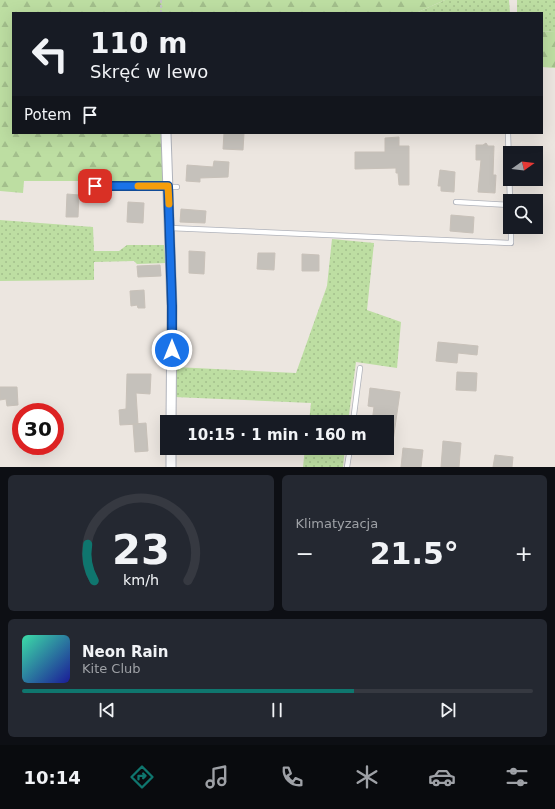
<!DOCTYPE html>
<html lang="pl">
<head>
<meta charset="utf-8">
<style>
	:root { --surface:#171b24; --page:#242831; --text:#f1f3f6; --muted:#9ea1a6; --line:#363941; --accent:#0f766e }
	body { margin:0; font-family:"DejaVu Sans",sans-serif; background:var(--page); color:var(--text); height:100vh; display:flex; flex-direction:column; font-size:15px; white-space:nowrap }
	* { box-sizing:border-box; margin:0 }
	p { font-size:13px; color:var(--muted) }
	.icon { flex:none; width:22px; height:22px; fill:none; stroke:currentColor; stroke-width:2; stroke-linecap:round; stroke-linejoin:round }
	.map { position:relative; height:467px; overflow:hidden }
	.details { display:flex; flex-direction:column; gap:8px; padding:8px; background:#0d0f14; flex:1 }
	.details>* { flex:none }
	.guide { position:absolute; left:12px; top:12px; width:531px; height:122px; border-radius:0px; box-shadow:0 4px 16px #0002; background:#171b24; color:var(--text); overflow:hidden }
	.needle { width:26px; rotate:76deg }
	.controls { position:absolute; left:503px; top:146px; display:grid; gap:8px }
	.controls a { display:grid; place-items:center; width:40px; height:40px; border-radius:0px; background:var(--surface); box-shadow:0 4px 16px #0002; font-size:20px }
	.speed { position:absolute; left:12px; top:403px; display:flex; gap:8px; font-size:20px; font-weight:700; text-align:center }
	.speed>* { display:grid; place-content:center; width:52px; height:52px; border-radius:50%; background:var(--surface); box-shadow:0 4px 16px #0002; line-height:1 }
	.speed .limit { border:6px solid #d22; background:#fff; color:#111 }
	.pin { position:absolute; display:grid; place-items:center; width:34px; height:34px; color:#fff; margin:-17px; border-radius:8px; box-shadow:0 2px 6px #0006 }
	.me { position:absolute; width:44px; margin:-22px; rotate:0deg; stroke-linejoin:round; filter:drop-shadow(0 0 3px #0008) }
	.turn { display:flex; align-items:center; gap:14px; height:84px; padding:0 12px; font-size:18px }
	.turn .icon { width:52px; height:52px; stroke-width:2.5 }
	.turn b { display:block; font-size:28px; line-height:34px }
	.then { display:flex; align-items:center; height:38px; padding:0 12px; background:#0003; gap:8px; font-size:15px }
	.big { font-size:30px; font-weight:700; line-height:1.1 }
	.details .tile { flex:1; display:flex; flex-direction:column; justify-content:center; gap:6px; min-width:0; padding:0 14px; border-radius:6px; background:var(--page) }
	.details .dial { align-items:center; gap:0 }
	.dial svg { height:104px; overflow:visible; fill:none; stroke:var(--line); stroke-width:7; stroke-linecap:round; text-anchor:middle }
	.dial text { fill:var(--text); stroke:none }
	.song { display:flex; align-items:center; gap:12px }
	.cover { width:48px; height:48px; border-radius:6px; background:linear-gradient(135deg,hsl(160 70% 55%),hsl(240 70% 35%)) }
	.played { height:4px; border-radius:2px; background:linear-gradient(90deg,var(--accent) 65%,var(--line) 65%) }
	.keys { display:flex; justify-content:space-around; direction:ltr }
	.heat { display:flex; justify-content:space-between; align-items:center; font-size:22px; direction:ltr }
	.details .tiles { flex:1; display:grid; gap:8px; grid-template-columns:1fr 1fr }
	.tile:last-child { grid-column:span 2 }
	.trip { position:absolute; left:160px; top:415px; width:234px; height:40px; border-radius:0px; background:var(--surface); box-shadow:0 4px 16px #0002; font-weight:700; line-height:40px; text-align:center }
	.menu { display:flex; height:64px; justify-content:space-around; align-items:center; background:#090b0e; color:var(--muted) }
	.menu .icon { width:28px; height:28px }
	.menu .active { color:var(--accent) }
	.menu b { font-size:18px; color:var(--text) }
	.map>svg:first-child { display:block }
	.grass { fill:url(#grass-dots) }
	.forest { fill:url(#forest-firs) }
	.building { fill:#c5c1bb; stroke:#c8c1b9 }
	.lines { fill:none; stroke-linecap:round; stroke-linejoin:round }
	.service-casing { stroke:#b0b3bb; stroke-width:6 }
	.minor-casing { stroke:#b0b3bb; stroke-width:11 }
	.path { stroke:#c4c4c4; stroke-width:2; stroke-dasharray:3 2; stroke-linecap:butt }
	.service { stroke:#fff; stroke-width:4.5 }
	.minor { stroke:#fff; stroke-width:9 }
	.route-casing { stroke:#114b97; stroke-width:10 }
	.route { stroke:#1a73e8; stroke-width:7 }
	.slow { stroke:#f59e0b; stroke-width:7 }
</style>
</head>
<body>
<div class="map">
<svg width="555" height="467" viewBox="0 0 555 467">
	<defs>
		<pattern id="grass-dots" width="8" height="8" patternUnits="userSpaceOnUse"><rect width="8" height="8" fill="#bddea2"/><path d="M2 2h.1M6 6h.1" fill="none" stroke="#a3bf8c" stroke-width="1.8" stroke-linecap="round"/></pattern>
		<pattern id="forest-firs" width="22" height="20" patternUnits="userSpaceOnUse"><rect width="22" height="20" fill="#bddea2"/><path d="M5 1l3.5 6h-7zM16 11l3.5 6h-7z" fill="#a3bf8c"/></pattern>
	</defs>
	<rect width="100%" height="100%" fill="#ece6e0"/>
	<path class="grass" d="M445,0H509L510,13H416Z
		M517,0H555V31L542,32V13H517Z
		M0,220L93,227L94,251H119L127,245H164L166,263L137,264L134,261L94,262V280L0,281Z
		M332,239L374,243L367,310L401,322L397,368L356,362L348,422H309L311,403L174,397L175,367L296,373L327,286Z
		M305,448H345L343,467H303Z"/>
	<path class="forest" d="M0,0H445L416,13H13V133H162L163,181H24L23,193L0,191Z
		M555,31V68L542,67V32Z"/>
	<path class="building" d="M224,133H244L243,150L223,149Z
		M399,137V146H409V185H399L398,173H396V168L355,169V152H385V138Z
		M486,143L488,146H494L493,175H496L495,193L478,192L481,160H476V145H483Z
		M214,161L229,162L228,177L200,178V182L186,181L187,165L213,167Z
		M440,170L455,172L454,192L441,191V186H438Z
		M67,194L79,195L78,217H66Z
		M128,202L144,203L143,223L127,222Z
		M181,209L206,211L205,223L180,222Z
		M451,215L474,217L473,233L450,231Z
		M189,251L205,252L204,274L189,273Z
		M258,253H275L274,270L257,269Z
		M302,254L319,255V271H302Z
		M160,265L161,276L138,277L137,266Z
		M144,290L145,308H138L137,305L131,306L130,291Z
		M438,342L478,346L477,355L458,353L457,363L436,361Z
		M457,372L477,373L476,391L456,390Z
		M127,374H151L150,394L136,393L138,424L120,425L119,410L126,409Z
		M0,387H17L18,405L7,406L6,399L0,400Z
		M370,388L400,392L392,448H387V422H372L374,407L368,406Z
		M146,423L148,451L135,452L133,424Z
		M443,441L461,443L459,467H441Z
		M403,448L423,450L421,467H401Z
		M495,455L513,457L512,467H493Z"/>
	<g class="lines">
		<g class="service-casing">
			<path id="service" d="M508,133L510,201
				M95,186L177,187
				M456,202L510,205
				M170,228L511,243V227
				M353,422L360,368
				M347,467L350,448"/>
		</g>
		<g class="minor-casing">
			<path id="minor" d="M166,134L172,307L171,422
				M171,467V448"/>
		</g>
		<path class="path" d="M161,0V13"/>
		<use href="#service" class="service"/>
		<use href="#minor" class="minor"/>
	</g>
	<g class="lines">
		<g class="route-casing">
			<path id="route" d="M95,186H168L172,306V350"/>
		</g>
		<use href="#route" class="route"/>
		<path class="slow" d="M138,186H168L169,204"/>
	</g>
</svg>
<div class="controls">
<a><svg class="needle" viewBox="-14 -14 28 28"><path d="M0-13l5 13h-10z" fill="#e53935"/><path d="M0 13l5-13h-10z" fill="#9ea1a6"/></svg></a>
<a><svg class="icon" aria-label="search" viewBox="0 0 24 24"><circle cx="10" cy="10" r="6"/><path d="M15 15l6 6"/></svg></a>
</div>
<div class="speed"><div class="limit">30</div></div>
<div class="pin" style="left:95px;top:186px;background:#d93025"><svg class="icon" aria-label="arrive" viewBox="0 0 24 24"><path d="M6 21V4h12l-3 4 3 4H6"/></svg></div>
<svg class="me" style="left:172px;top:350px" viewBox="-20 -20 40 40"><circle r="17" fill="#1a73e8" stroke="#fff" stroke-width="3"/><path d="M0-11L8 9 0 5-8 9z" fill="#fff"/></svg>
<div class="trip">10:15 · 1 min · 160 m</div>
<div class="guide">
<div class="turn"><svg class="icon" aria-label="left" viewBox="0 0 24 24"><path d="M17 20v-9H6M10 6l-5 5 5 5"/></svg><div><b>110 m</b>Skręć w lewo</div></div>
<div class="then">Potem<svg class="icon" aria-label="arrive" viewBox="0 0 24 24"><path d="M6 21V4h12l-3 4 3 4H6"/></svg></div>
</div>
</div>
<section class="details">
<div class="tiles">
<div class="tile dial"><svg viewBox="0 0 100 80">
<path d="M14 69A42 42 0 1 1 86 69"/>
<path d="M14 69A42 42 0 0 1 9 41" stroke="#0f766e"/>
<text x="50" y="56" font-size="32" font-weight="700">23</text>
<text x="50" y="72" font-size="11">km/h</text>
</svg></div>
<div class="tile"><p>Klimatyzacja</p>
<div class="heat"><a>−</a><b class="big">21.5°</b><a>+</a></div>
</div>
<div class="tile">
<div class="song"><i class="cover"></i><div><b>Neon Rain</b><p>Kite Club</p></div></div>
<div class="played"></div>
<div class="keys"><svg class="icon" aria-label="previous" viewBox="0 0 24 24"><path d="M18 5L8 12l10 7zM5 5v14"/></svg><svg class="icon" aria-label="pause" viewBox="0 0 24 24"><path d="M8 5v14M16 5v14"/></svg><svg class="icon" aria-label="next" viewBox="0 0 24 24"><path d="M6 5l10 7-10 7zM19 5v14"/></svg></div>
</div>
</div>
</section>
<nav class="menu">
<b>10:14</b>
<svg class="icon active" aria-label="directions" viewBox="0 0 24 24"><path d="M12 3l9 9-9 9-9-9zM9 14v-3h6M13 9l2 2-2 2"/></svg>
<svg class="icon" aria-label="music" viewBox="0 0 24 24"><path d="M9 18V5l10-2v13"/><circle cx="6" cy="18" r="3"/><circle cx="16" cy="16" r="3"/></svg>
<svg class="icon" aria-label="phone" viewBox="0 0 24 24"><path d="M5 4h4l2 5-3 2q2 4 5 5l2-3 5 2v4C11 20 4 13 5 4z"/></svg>
<svg class="icon" aria-label="climate" viewBox="0 0 24 24"><path d="M12 3v18M4 7l16 10M4 17L20 7"/></svg>
<svg class="icon" aria-label="car" viewBox="0 0 24 24"><path d="M5 17H2v-5l4-1 3-4h7l3 4 3 1v5h-3M9 17h6M6 11h13"/><circle cx="7" cy="17" r="2"/><circle cx="17" cy="17" r="2"/></svg>
<svg class="icon" aria-label="filters" viewBox="0 0 24 24"><path d="M4 7h16M4 17h16"/><circle cx="9" cy="7" r="2"/><circle cx="15" cy="17" r="2"/></svg>
</nav>
</body>
</html>
